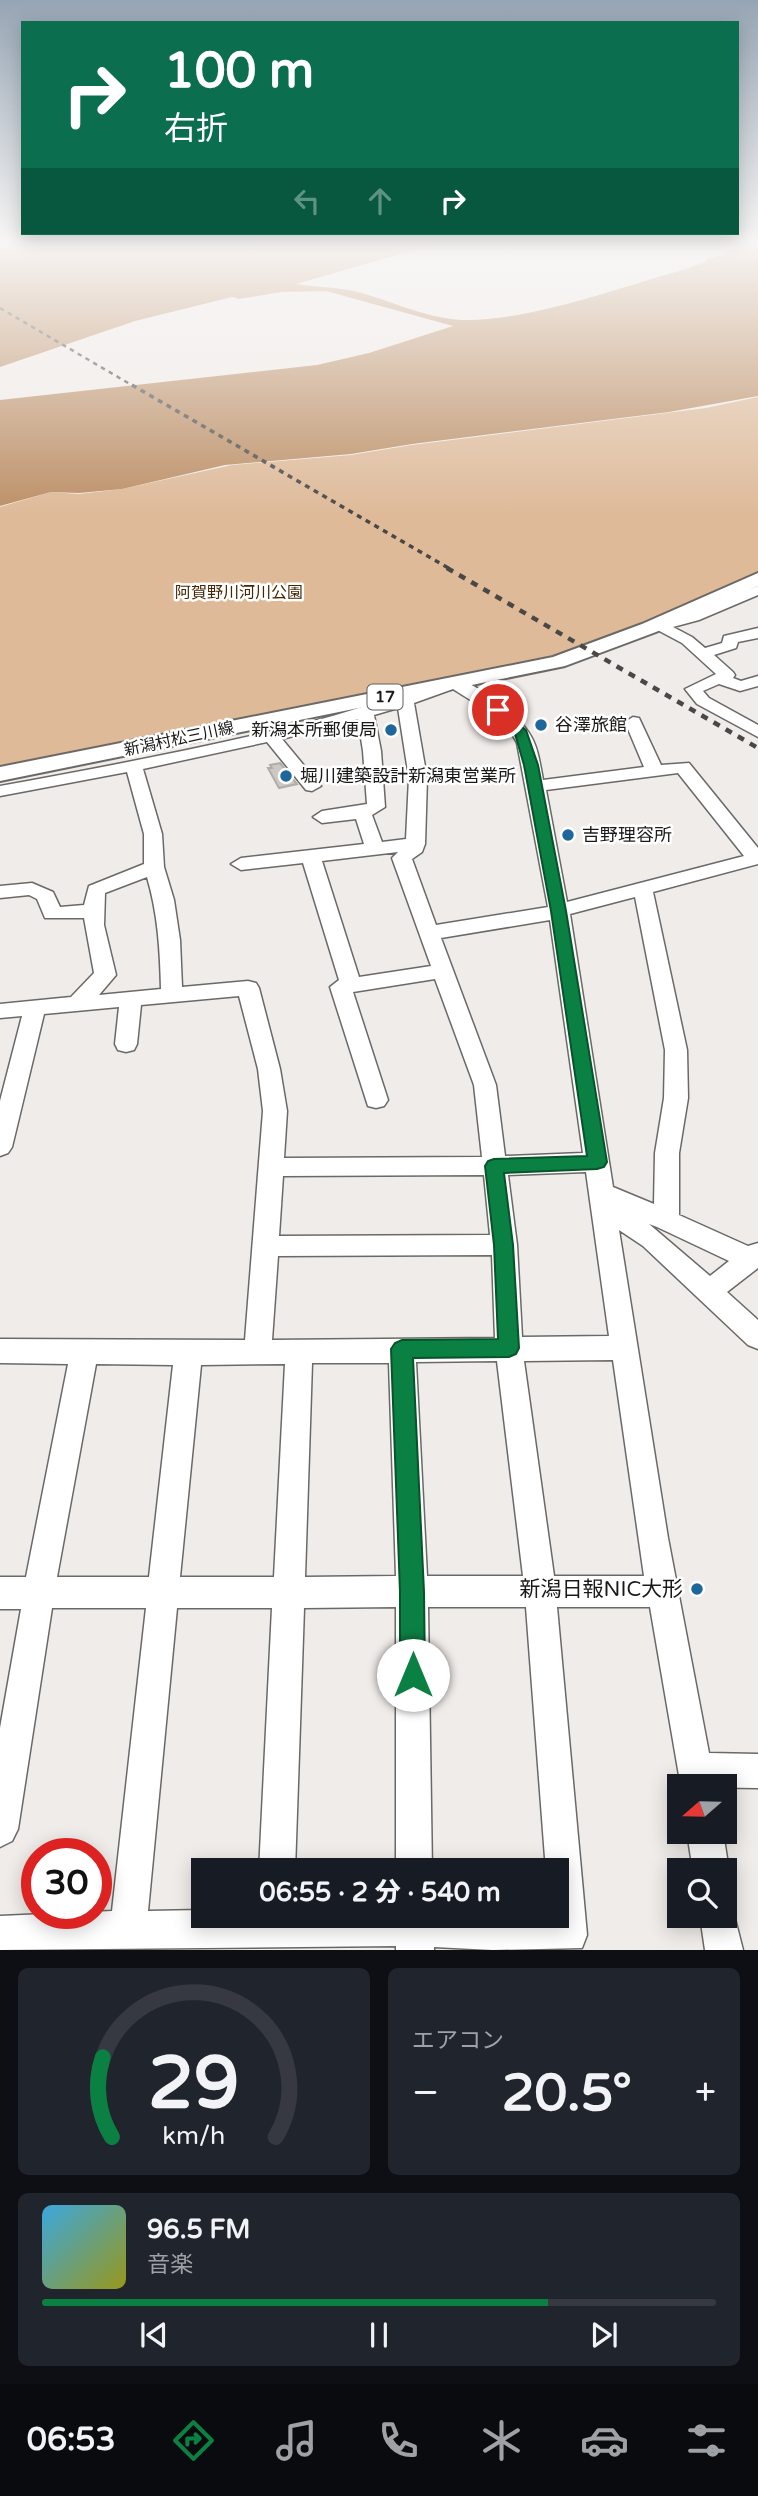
<!DOCTYPE html>
<html lang="ja">
<head>
<meta charset="utf-8">
<style>
	:root { --surface:#171b24; --page:#20242c; --text:#f1f3f6; --muted:#9ea1a6; --line:#363941; --accent:#0b8043 }
	body { margin:0; font-family:"Varela Round","Noto Sans JP",sans-serif; background:var(--page); color:var(--text); height:100vh; display:flex; flex-direction:column; font-size:26px; white-space:nowrap }
	* { box-sizing:border-box; margin:0 }
	p { font-size:23px; color:var(--muted) }
	.icon { flex:none; width:38px; height:38px; fill:none; stroke:currentColor; stroke-width:2; stroke-linecap:round; stroke-linejoin:round }
	.map { position:relative; height:1950px; overflow:hidden }
	.details { display:flex; flex-direction:column; gap:18px; padding:18px; background:#0d0f14; flex:1 }
	.details>* { flex:none }
	.top-card { position:absolute; left:21px; top:21px; width:718px; height:214px; border-radius:0px; box-shadow:0 4px 18px #0003; background:#0b6e4f; color:#fff; overflow:hidden }
	.needle { width:46px; rotate:250deg }
	.controls { position:absolute; left:667px; top:1774px; display:grid; gap:14px }
	.controls a { display:grid; place-items:center; width:70px; height:70px; border-radius:0px; background:var(--surface); box-shadow:0 4px 18px #0003; font-size:35px }
	.speed { position:absolute; left:21px; top:1838px; display:flex; gap:14px; font-size:35px; font-weight:700; text-align:center }
	.speed>* { display:grid; place-content:center; width:91px; height:91px; border-radius:50%; background:var(--surface); box-shadow:0 4px 18px #0003; line-height:1 }
	.speed .limit { border:10px solid #d22; background:#fff; color:#111 }
	.pin { position:absolute; display:grid; place-items:center; width:60px; height:60px; color:#fff; margin:-30px; border:4px solid #fff; border-radius:50%; box-shadow:0 2px 7px #0007 }
	.me { position:absolute; width:77px; margin:-38px; rotate:0deg; stroke-linejoin:round; filter:drop-shadow(0 0 5px #0008) }
	.turn { display:flex; align-items:center; gap:24px; height:147px; padding:0 28px; font-size:32px }
	.turn .icon { width:91px; height:91px; stroke-width:2.5 }
	.turn b { display:block; font-size:49px; line-height:60px }
	.lanes { display:flex; align-items:center; height:66px; padding:0 28px; background:#0003; justify-content:center; gap:35px; direction:ltr }
	.lanes .off { opacity:.35 }
	.big { font-size:52px; font-weight:800; line-height:1.1 }
	.details .tile { flex:1; display:flex; flex-direction:column; justify-content:center; gap:10px; min-width:0; padding:0 24px; border-radius:10px; background:var(--page) }
	.details .dial { align-items:center; gap:0 }
	.dial svg { height:182px; overflow:visible; fill:none; stroke:var(--line); stroke-width:7; stroke-linecap:round; text-anchor:middle }
	.dial text { fill:var(--text); stroke:none }
	.song { display:flex; align-items:center; gap:21px }
	.cover { width:84px; height:84px; border-radius:10px; background:linear-gradient(135deg,hsl(200 70% 55%),hsl(60 70% 35%)) }
	.played { height:7px; border-radius:4px; background:linear-gradient(90deg,var(--accent) 75%,var(--line) 75%) }
	.keys { display:flex; justify-content:space-around; direction:ltr }
	.heat { display:flex; justify-content:space-between; align-items:center; font-size:38px; direction:ltr }
	.details .tiles { flex:1; display:grid; gap:18px; grid-template-columns:1fr 1fr }
	.tile:last-child { grid-column:span 2 }
	.trip { position:absolute; left:191px; top:1858px; width:378px; height:70px; border-radius:0px; background:var(--surface); box-shadow:0 4px 18px #0003; font-weight:800; line-height:70px; text-align:center }
	.tabs { display:flex; height:112px; justify-content:space-around; align-items:center; background:#090b0e; color:var(--muted) }
	.tabs .icon { width:49px; height:49px }
	.tabs .active { color:var(--accent) }
	.tabs b { font-size:32px; color:var(--text) }
	.map>svg:first-child { display:block }
	.green { fill:#deba99 }
	.water { fill:#bc8f66 }
	.building { fill:#ccc8c6; stroke:#b0adaa; stroke-width:2 }
	.lines { fill:none; stroke-linecap:round; stroke-linejoin:round }
	.minor-casing { stroke:#6b6966; stroke-width:3 }
	.major-casing { stroke:#6b6966; stroke-width:4 }
	.minor { fill:#fff; fill-rule:evenodd }
	.major { fill:#fff; fill-rule:evenodd }
	.rail-far2 { stroke:#494846; stroke-width:2.5; stroke-dasharray:4.5 4.5; stroke-linecap:butt }
	.rail-far1 { stroke:#494846; stroke-width:3.5; stroke-dasharray:5 5; stroke-linecap:butt }
	.rail { stroke:#494846; stroke-width:4.5; stroke-dasharray:7 7; stroke-linecap:butt }
	.route { fill:#0b8043; stroke:#07532c; stroke-width:2 }
	.poi-dot { fill:#1d679a; stroke:#fff; stroke-width:2.5 }
	.labels { text-anchor:middle; dominant-baseline:central; stroke-width:5; stroke-linejoin:round; paint-order:stroke }
	.far-park-label { font-size:16px; fill:#452704; stroke:#fff }
	.shield { fill:#fff; stroke:#5f5e5d; stroke-width:2 }
	.shield-label { font-size:16px; font-weight:bold; fill:#1a1918 }
	.far-street-label { font-size:16px; fill:#1a1918; stroke:#fff }
	.poi-label { font-size:18px; fill:#1a1918; stroke:#fff; text-anchor:start }
	.near-poi-label { font-size:21px; fill:#1a1918; stroke:#fff; text-anchor:end }
</style>
</head>
<body>
<div class="map">
<svg width="758" height="1950" viewBox="0 0 758 1950">
	<rect width="100%" height="100%" fill="#f0ece9"/>
	<path class="green" d="M758,397V578L556,658L0,770V507L51,492L79,494L122,489L232,465L351,455L412,445L706,408Z"/>
	<path class="water" d="M16,242H470L432,245L296,284C314,287 335,287 354,291C390,300 424,318 462,320C527,322 621,287 686,269L704,262L708,258C728,257 735,242 758,242V396L669,412L412,444L351,454L225,465L122,489L79,493L51,492L0,506V400L317,365L369,353L453,326L326,291L282,292L239,299L232,297L135,321L0,367V245Z"/>
	<path class="building" d="M280,763L297,784L279,788L268,768H272L270,765Z"/>
	<g class="lines">
		<g class="minor-casing">
			<path id="minor" d="M758,586V595L699,620L673,627L692,637L705,648L722,643L724,636L758,628V638L738,642L736,648L714,655L733,672L735,675L733,678L741,681L758,676V686L740,691L719,684L703,691L709,698L758,725V737L697,704L685,689L716,674L682,643L650,626L653,623L689,614Z
				M455,678C477,684 517,714 529,733C538,746 540,764 543,780L644,767L625,722L633,717L639,718L661,765L689,763L758,848V864L653,892L687,1050L688,1098L679,1153V1215L748,1246L758,1243V1268L727,1292L758,1320V1349L748,1345L643,1246L619,1230L668,1538L709,1753L758,1754V1788L681,1787L650,1607H557L587,1935L582,1948L493,1950L434,1947V1950H396V1946L0,1950V1916L112,1911L146,1608H52L18,1829L12,1841L0,1847V1728L21,1609H0V1577H26L68,1364L0,1363V1339L245,1340L263,1111L258,1069L239,996L141,1005L137,1044L134,1050L126,1052L118,1050L115,1044L119,1007L44,1014L12,1147L8,1153L0,1156V1101L22,1016L0,1018V1004L71,997L94,973L84,918H45L37,899L29,895L0,898V886L32,883L53,892L60,907L84,905L89,886L144,864V834L127,772L0,796V786C106,767 213,746 318,720C364,708 409,690 455,678ZM453,689C476,704 505,718 517,743L548,907L436,925L412,859L422,852L425,844L427,778L414,703ZM398,708L409,778L406,839L382,842L372,815L385,807L381,751L374,715ZM358,719L363,751L367,804L322,811L313,817L322,823L356,819L364,844L241,858L231,864L241,870L303,863L339,980L330,987L368,1106L376,1108L384,1106L388,1100L353,992L435,979L474,1085L482,1157L284,1158L287,1111L280,1069L259,988L256,983L248,981L182,987L180,940L174,900L164,867L162,834L143,769L267,742L306,790L312,791L321,786L282,739ZM678,773L744,856L567,902L546,790ZM398,852L392,858L431,966L359,977L322,861ZM147,877C158,914 160,950 161,989L99,995L116,975L104,925L105,893ZM635,897L665,1050L664,1098L655,1153L654,1204L613,1187L570,914ZM550,920L583,1153L505,1156L496,1085L441,938ZM586,1172L609,1336L522,1337L517,1245L508,1175ZM484,1175L490,1235L279,1236L283,1176ZM649,1224L657,1227L729,1261L710,1276ZM492,1255L495,1338L272,1340L278,1256ZM613,1360L644,1576H554L524,1361ZM497,1361L523,1576H427L416,1362ZM312,1363H389L396,1576L305,1577ZM96,1364L173,1365L149,1577H57ZM285,1364L274,1577H180L201,1365ZM396,1607V1871H432L428,1607H526L546,1871H556V1916H203V1910L148,1911L177,1608H272L259,1871H295L304,1608Z
				M687,1832H723L729,1871L724,1882V1871H693Z
				M724,1900L731,1903L743,1950H705L700,1916H724Z"/>
		</g>
		<g class="major-casing">
			<path id="major" d="M758,573V586L656,632L565,666L0,781V767L553,657L642,624Z"/>
		</g>
		<use href="#minor" class="minor"/>
		<use href="#major" class="major"/>
		<path class="rail-far2" d="M0,308L135,387"/>
		<path class="rail-far1" d="M132,385L450,569"/>
		<path class="rail" d="M447,568L758,748"/>
	</g>
	<linearGradient id="sky" x2="0" y2="1"><stop stop-color="#96a5b4"/><stop offset="0.47" stop-color="#f8f6f5"/><stop offset="1" stop-color="#f8f6f5" stop-opacity="0"/></linearGradient>
	<rect width="758" height="515" fill="url(#sky)"/>
	<path class="route" d="M498,707L526,730L538,765L566,911L607,1162L604,1167L597,1169L504,1173L513,1245L519,1348L516,1354L509,1357L413,1358L424,1592L425,1675L421,1684L413,1688L404,1684L400,1675V1592L391,1349L395,1343L402,1340L498,1339L494,1245L485,1166L488,1161L494,1159L587,1156L551,911L524,765L515,734L491,710Z"/>
	<g class="poi-dot">
		<circle cx="541" cy="725" r="7"/>
		<circle cx="391" cy="730" r="7"/>
		<circle cx="286" cy="776" r="7"/>
		<circle cx="568" cy="835" r="7"/>
		<circle cx="697" cy="1589" r="7"/>
	</g>
	<g class="labels">
		<g class="far-park-label">
			<text x="239" y="593">阿賀野川河川公園</text>
		</g>
		<rect class="shield" x="367.5" y="684.5" width="35" height="25" rx="5"/>
		<g class="shield-label">
			<text x="385" y="697">17</text>
		</g>
		<g class="far-street-label">
			<text transform="translate(179 739) rotate(-12)">新潟村松三川線</text>
		</g>
		<g class="poi-label">
			<text x="555" y="725">谷澤旅館</text>
			<text x="377" y="730" text-anchor="end">新潟本所郵便局</text>
			<text x="300" y="776">堀川建築設計新潟東営業所</text>
			<text x="582" y="835">吉野理容所</text>
		</g>
		<g class="near-poi-label">
			<text x="683" y="1589">新潟日報NIC大形</text>
		</g>
	</g>
</svg>
<div class="controls">
<a><svg class="needle" viewBox="-14 -14 28 28"><path d="M0-13l5 13h-10z" fill="#e53935"/><path d="M0 13l5-13h-10z" fill="#9ea1a6"/></svg></a>
<a><svg class="icon" aria-label="search" viewBox="0 0 24 24"><circle cx="10" cy="10" r="6"/><path d="M15 15l6 6"/></svg></a>
</div>
<div class="speed"><div class="limit">30</div></div>
<div class="pin" style="left:498px;top:710px;background:#d93025"><svg class="icon" aria-label="arrive" viewBox="0 0 24 24"><path d="M6 21V4h12l-3 4 3 4H6"/></svg></div>
<svg class="me" style="left:413px;top:1675px" viewBox="-20 -20 40 40"><circle r="19" fill="#fff"/><path d="M0-13L10 11 0 6-10 11z" fill="#0b8043"/></svg>
<div class="trip">06:55 · 2 分 · 540 m</div>
<div class="top-card">
<div class="turn"><svg class="icon" aria-label="right" viewBox="0 0 24 24"><path d="M7 20v-9h11M14 6l5 5-5 5"/></svg><div><b>100 m</b>右折</div></div>
<div class="lanes"><svg class="icon off" aria-label="left" viewBox="0 0 24 24"><path d="M17 20v-9H6M10 6l-5 5 5 5"/></svg><svg class="icon off" aria-label="ahead" viewBox="0 0 24 24"><path d="M12 20V5M6 11l6-6 6 6"/></svg><svg class="icon" aria-label="right" viewBox="0 0 24 24"><path d="M7 20v-9h11M14 6l5 5-5 5"/></svg></div>
</div>
</div>
<section class="details">
<div class="tiles">
<div class="tile dial"><svg viewBox="0 0 100 80">
<path d="M14 69A42 42 0 1 1 86 69"/>
<path d="M14 69A42 42 0 0 1 10 34" stroke="#0b8043"/>
<text x="50" y="56" font-size="32" font-weight="700">29</text>
<text x="50" y="72" font-size="11">km/h</text>
</svg></div>
<div class="tile"><p>エアコン</p>
<div class="heat"><a>−</a><b class="big">20.5°</b><a>+</a></div>
</div>
<div class="tile">
<div class="song"><i class="cover"></i><div><b>96.5 FM</b><p>音楽</p></div></div>
<div class="played"></div>
<div class="keys"><svg class="icon" aria-label="previous" viewBox="0 0 24 24"><path d="M18 5L8 12l10 7zM5 5v14"/></svg><svg class="icon" aria-label="pause" viewBox="0 0 24 24"><path d="M8 5v14M16 5v14"/></svg><svg class="icon" aria-label="next" viewBox="0 0 24 24"><path d="M6 5l10 7-10 7zM19 5v14"/></svg></div>
</div>
</div>
</section>
<nav class="tabs">
<b>06:53</b>
<svg class="icon active" aria-label="directions" viewBox="0 0 24 24"><path d="M12 3l9 9-9 9-9-9zM9 14v-3h6M13 9l2 2-2 2"/></svg>
<svg class="icon" aria-label="music" viewBox="0 0 24 24"><path d="M9 18V5l10-2v13"/><circle cx="6" cy="18" r="3"/><circle cx="16" cy="16" r="3"/></svg>
<svg class="icon" aria-label="phone" viewBox="0 0 24 24"><path d="M5 4h4l2 5-3 2q2 4 5 5l2-3 5 2v4C11 20 4 13 5 4z"/></svg>
<svg class="icon" aria-label="climate" viewBox="0 0 24 24"><path d="M12 3v18M4 7l16 10M4 17L20 7"/></svg>
<svg class="icon" aria-label="car" viewBox="0 0 24 24"><path d="M5 17H2v-5l4-1 3-4h7l3 4 3 1v5h-3M9 17h6M6 11h13"/><circle cx="7" cy="17" r="2"/><circle cx="17" cy="17" r="2"/></svg>
<svg class="icon" aria-label="filters" viewBox="0 0 24 24"><path d="M4 7h16M4 17h16"/><circle cx="9" cy="7" r="2"/><circle cx="15" cy="17" r="2"/></svg>
</nav>
</body>
</html>
